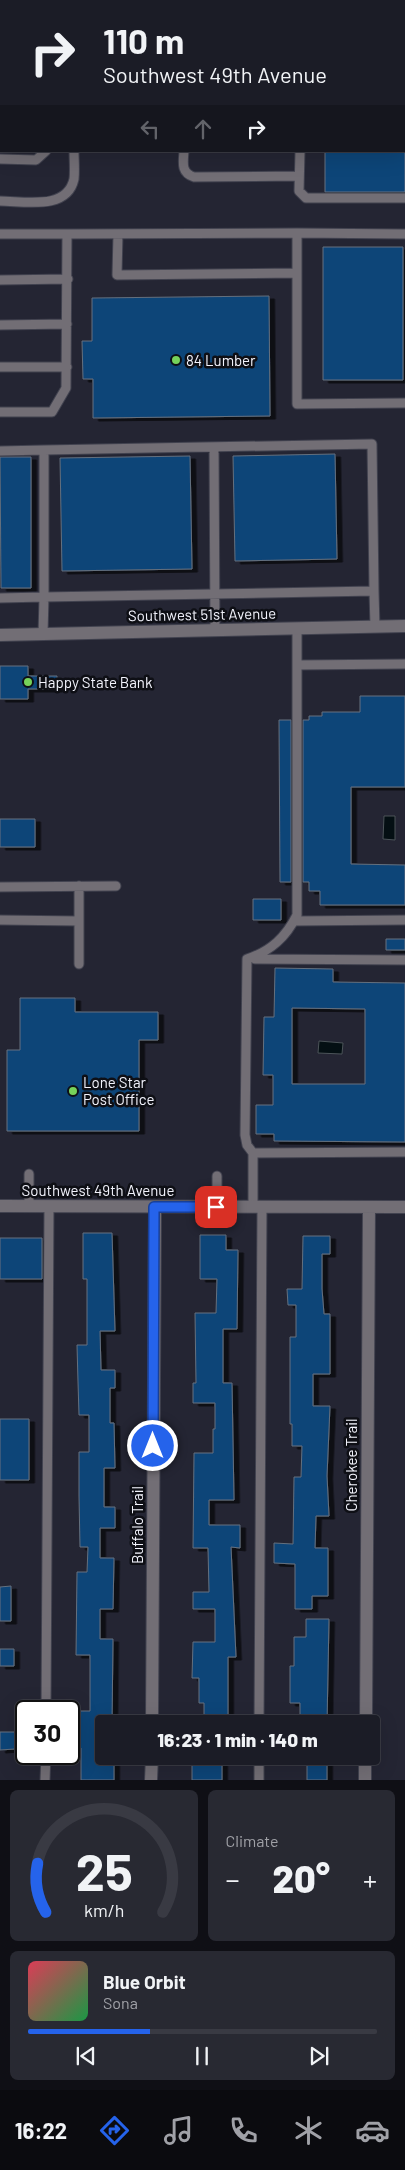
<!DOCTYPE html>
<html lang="en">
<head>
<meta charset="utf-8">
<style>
	:root { --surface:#1b1c26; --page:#282932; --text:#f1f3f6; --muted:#a0a1a7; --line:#393a43; --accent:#2563eb }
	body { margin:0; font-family:Barlow,sans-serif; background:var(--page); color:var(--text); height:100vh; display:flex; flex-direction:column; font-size:19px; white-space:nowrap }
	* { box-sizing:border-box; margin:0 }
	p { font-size:16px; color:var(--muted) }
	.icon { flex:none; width:28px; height:28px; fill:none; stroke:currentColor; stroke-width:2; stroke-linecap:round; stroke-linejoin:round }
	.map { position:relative; height:1780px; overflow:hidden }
	.sheet { display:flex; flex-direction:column; gap:10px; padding:10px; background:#0f0f15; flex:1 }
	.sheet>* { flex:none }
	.hud { position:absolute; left:0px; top:0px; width:405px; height:152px; box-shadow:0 5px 20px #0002,0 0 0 1px var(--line); background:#1b1c26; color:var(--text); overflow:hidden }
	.speed { position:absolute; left:15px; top:1700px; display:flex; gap:10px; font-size:25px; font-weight:700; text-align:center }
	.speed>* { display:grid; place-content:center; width:65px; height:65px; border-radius:50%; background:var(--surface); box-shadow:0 5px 20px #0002,0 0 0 1px var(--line); line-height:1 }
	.speed .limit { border:2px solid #111; border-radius:8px; background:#fff; color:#111 }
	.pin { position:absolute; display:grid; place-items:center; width:42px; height:42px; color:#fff; margin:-21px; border-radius:10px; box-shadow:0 2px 8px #0006 }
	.me { position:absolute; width:55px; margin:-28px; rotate:0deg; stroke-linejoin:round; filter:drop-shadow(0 0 4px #0008) }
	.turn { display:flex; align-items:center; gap:18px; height:105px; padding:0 20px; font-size:22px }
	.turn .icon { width:65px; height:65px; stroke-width:2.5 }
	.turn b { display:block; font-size:35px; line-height:42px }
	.lanes { display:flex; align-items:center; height:48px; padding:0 20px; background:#0003; justify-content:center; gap:25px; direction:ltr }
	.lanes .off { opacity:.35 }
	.big { font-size:38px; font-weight:800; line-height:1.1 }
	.sheet .tile { flex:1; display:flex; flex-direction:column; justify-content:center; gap:8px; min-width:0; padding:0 18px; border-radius:8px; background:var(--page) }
	.sheet .dial { align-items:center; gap:0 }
	.dial svg { height:130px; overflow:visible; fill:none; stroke:var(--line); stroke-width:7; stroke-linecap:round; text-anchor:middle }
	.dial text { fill:var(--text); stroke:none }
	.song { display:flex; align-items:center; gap:15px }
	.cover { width:60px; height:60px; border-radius:8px; background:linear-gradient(135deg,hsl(350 70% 55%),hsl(140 70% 35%)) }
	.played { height:5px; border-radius:2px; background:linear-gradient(90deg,var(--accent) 35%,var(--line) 35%) }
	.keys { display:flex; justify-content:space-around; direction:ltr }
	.heat { display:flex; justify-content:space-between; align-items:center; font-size:28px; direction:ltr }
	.sheet .tiles { flex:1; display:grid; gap:10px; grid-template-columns:1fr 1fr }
	.tile:last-child { grid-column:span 2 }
	.trip { position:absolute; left:95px; top:1715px; width:285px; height:50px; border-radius:5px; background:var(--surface); box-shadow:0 5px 20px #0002,0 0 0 1px var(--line); font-weight:800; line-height:50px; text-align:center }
	.tab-bar { display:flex; height:80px; justify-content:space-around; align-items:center; background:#0b0b0f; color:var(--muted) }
	.tab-bar .icon { width:35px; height:35px }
	.tab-bar .current { color:var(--accent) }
	.tab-bar b { font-size:22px; color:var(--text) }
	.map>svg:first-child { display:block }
	.water { fill:#040f13; stroke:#4c5459 }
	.building { fill:#104578; stroke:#64707e; fill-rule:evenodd; filter:url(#shadow) }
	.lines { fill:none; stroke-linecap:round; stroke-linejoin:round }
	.service-casing { stroke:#41424f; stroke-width:11 }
	.minor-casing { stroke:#41424f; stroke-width:14 }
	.service { stroke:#726e75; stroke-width:9 }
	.minor { stroke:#726e75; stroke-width:12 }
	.route-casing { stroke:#184099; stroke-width:12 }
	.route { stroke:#2563eb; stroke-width:9 }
	.poi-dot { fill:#76d25a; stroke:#0e0f15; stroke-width:2 }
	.labels { text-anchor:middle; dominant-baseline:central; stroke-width:5; stroke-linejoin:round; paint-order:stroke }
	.poi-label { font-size:15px; fill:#f3f4fd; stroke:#0e0f15; text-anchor:start }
	.street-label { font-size:15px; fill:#f3f4fd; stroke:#0e0f15 }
</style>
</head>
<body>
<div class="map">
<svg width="405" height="1780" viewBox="0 0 405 1780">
	<defs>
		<filter id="shadow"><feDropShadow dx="5.5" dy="3" stdDeviation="0" flood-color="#0009"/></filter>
	</defs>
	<rect width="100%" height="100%" fill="#242533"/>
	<path class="water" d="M384,816H395V840L383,839Z
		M319,1041L343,1043L342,1054L318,1053Z"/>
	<path class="building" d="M325,151H405V192H325Z
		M323,247H403V380H323Z
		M269,296L270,416L93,418V379H83L82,341H92V298Z
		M335,454L337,559L235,561L233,456Z
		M190,456L192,569L62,571L60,458Z
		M0,457H31V588H1Z
		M0,666H28V676H57V689H28V699H0Z
		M360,696H405V787H351V864L405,865V905H320V891H309V882H303V720H309V716H322V712H360Z
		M279,720H291V882H280Z
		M0,819H35V847H0Z
		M253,899H281V920H253Z
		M386,939H405V950H386Z
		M275,968L333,969V982L405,983V1142L274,1141V1134H256V1105H273V1075H263L264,1017H274ZM292,1008L365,1009V1084H292Z
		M20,998H75V1012H158V1040H139V1131H7V1050H20Z
		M83,1233H112L115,1331H100L101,1370H115V1388H110V1423H114L115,1468H104V1507H115V1528H100V1558H114L113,1609H100V1639H113L112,1724H104V1757H114V1780H81V1748H75V1711H90V1655H76L77,1572H87L88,1547H80L79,1496V1452H89V1415H79L78,1382L77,1345H87V1279H83Z
		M200,1235H226V1250H238L237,1329H223V1383H232L234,1500H209V1525H240V1548L231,1547L236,1657H228V1724H204V1703H199V1678H192L193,1642H215V1609H193V1592H209L208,1548H193L194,1453H213V1429H215V1403H193V1383H196L195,1313H216L217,1279H200Z
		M303,1236H330V1254H322V1289L324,1314H330V1374H313V1406H330L327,1476L329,1516H316L315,1548H328V1596H312V1609H295V1564L274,1563V1543L293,1544L294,1477H301L302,1446H292V1424H290V1337H296V1305H288L287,1289H302Z
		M0,1238H42V1279H0Z
		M0,1419H29V1480H0Z
		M11,1586V1621H0V1587Z
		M306,1619H329L327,1724H300V1703H290V1666H294V1637H306Z
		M0,1649H14V1666H0Z
		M0,1732H15V1749L0,1750Z
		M192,1760H222V1780H192Z
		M307,1763H327V1780H307Z"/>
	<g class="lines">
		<g class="service-casing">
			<path id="service" d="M12,0V1
				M72,0V1
				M301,1V0
				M0,24H1
				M0,56H1
				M0,91H1
				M0,102H1
				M184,151C183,163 181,173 194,177L299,176
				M300,151L299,191L306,198H405
				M0,159L36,160L46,151
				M0,201C24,201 67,211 74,179C75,170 74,160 74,151
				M297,233L405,234
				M0,234H67L66,388L52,412H0
				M67,234L297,233V404L405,403
				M118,234L117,275L297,273
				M0,280L68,279
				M0,325L67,324
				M0,367H67
				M372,444L374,591L44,597V450Z
				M214,447L215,630
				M0,451L44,450
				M374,591L375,627
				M0,598L44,597L43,634
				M297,665L405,664
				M0,887L116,886
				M0,920L79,921V964
				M79,921V886
				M294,921L405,920
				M255,959L405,960
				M253,1153L405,1152
				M29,1174V1206
				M217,1176V1207
				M253,1207V1153L247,1145L245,1135L247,959C271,951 286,937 297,915V628
				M46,1711L49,1206
				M259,1724L262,1207
				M45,1780L46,1754
				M259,1780V1756"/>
		</g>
		<g class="minor-casing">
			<path id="minor" d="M0,635L405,626
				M0,1206L405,1207
				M152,1724L155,1207
				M366,1724L369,1207
				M151,1780L152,1756
				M365,1780V1756"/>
		</g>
		<use href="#service" class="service"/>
		<use href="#minor" class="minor"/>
	</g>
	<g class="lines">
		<g class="route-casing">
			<path id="route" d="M153,1446L154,1207H216"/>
		</g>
		<use href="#route" class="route"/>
	</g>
	<g class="poi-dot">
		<circle cx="176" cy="360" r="5"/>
		<circle cx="28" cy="682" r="5"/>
		<circle cx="73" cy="1091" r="5"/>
	</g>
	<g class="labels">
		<g class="poi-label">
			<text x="186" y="360">84 Lumber</text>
			<text x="38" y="682">Happy State Bank</text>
			<text x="83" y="1082">Lone Star<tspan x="83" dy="17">Post Office</tspan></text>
		</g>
		<g class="street-label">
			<text transform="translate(202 614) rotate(-1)">Southwest 51st Avenue</text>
			<text x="98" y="1190">Southwest 49th Avenue</text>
			<text transform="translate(351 1465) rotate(-90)">Cherokee Trail</text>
			<text transform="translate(137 1525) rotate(-90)">Buffalo Trail</text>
		</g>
	</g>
</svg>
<div class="speed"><div class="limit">30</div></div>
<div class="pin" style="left:216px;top:1207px;background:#d93025"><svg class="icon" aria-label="arrive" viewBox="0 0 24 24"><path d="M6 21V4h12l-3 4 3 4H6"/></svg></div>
<svg class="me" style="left:153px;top:1446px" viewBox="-20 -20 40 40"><circle r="17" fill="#2563eb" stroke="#fff" stroke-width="3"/><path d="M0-11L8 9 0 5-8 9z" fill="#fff"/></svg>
<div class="trip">16:23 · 1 min · 140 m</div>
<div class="hud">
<div class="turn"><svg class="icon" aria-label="right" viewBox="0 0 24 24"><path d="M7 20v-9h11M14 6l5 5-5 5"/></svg><div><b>110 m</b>Southwest 49th Avenue</div></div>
<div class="lanes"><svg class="icon off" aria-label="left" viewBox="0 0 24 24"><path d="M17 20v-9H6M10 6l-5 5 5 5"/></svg><svg class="icon off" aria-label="ahead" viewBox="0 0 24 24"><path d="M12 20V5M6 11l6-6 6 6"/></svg><svg class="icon" aria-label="right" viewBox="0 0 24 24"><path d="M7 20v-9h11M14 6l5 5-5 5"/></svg></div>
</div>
</div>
<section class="sheet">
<div class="tiles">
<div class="tile dial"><svg viewBox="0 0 100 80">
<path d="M14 69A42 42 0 1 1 86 69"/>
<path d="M14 69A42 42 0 0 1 9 39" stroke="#2563eb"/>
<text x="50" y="56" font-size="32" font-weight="700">25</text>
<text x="50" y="72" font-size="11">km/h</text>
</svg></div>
<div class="tile"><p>Climate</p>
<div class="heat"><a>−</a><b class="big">20°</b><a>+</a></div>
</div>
<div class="tile">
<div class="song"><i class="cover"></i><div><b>Blue Orbit</b><p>Sona</p></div></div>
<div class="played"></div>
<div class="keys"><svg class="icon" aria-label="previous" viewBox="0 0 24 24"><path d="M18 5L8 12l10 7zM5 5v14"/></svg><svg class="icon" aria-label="pause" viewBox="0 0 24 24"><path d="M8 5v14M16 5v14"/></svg><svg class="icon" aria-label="next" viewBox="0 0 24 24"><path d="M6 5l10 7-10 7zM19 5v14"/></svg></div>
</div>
</div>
</section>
<nav class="tab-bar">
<b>16:22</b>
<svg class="icon current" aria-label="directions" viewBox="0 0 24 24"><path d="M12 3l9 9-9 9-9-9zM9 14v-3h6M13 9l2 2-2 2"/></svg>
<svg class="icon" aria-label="music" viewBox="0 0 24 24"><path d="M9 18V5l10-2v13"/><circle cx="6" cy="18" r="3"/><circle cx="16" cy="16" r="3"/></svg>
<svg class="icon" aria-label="phone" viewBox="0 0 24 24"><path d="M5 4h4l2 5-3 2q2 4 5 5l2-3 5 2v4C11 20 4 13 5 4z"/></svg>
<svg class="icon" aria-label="climate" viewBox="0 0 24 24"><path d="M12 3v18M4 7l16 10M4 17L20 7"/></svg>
<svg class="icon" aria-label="car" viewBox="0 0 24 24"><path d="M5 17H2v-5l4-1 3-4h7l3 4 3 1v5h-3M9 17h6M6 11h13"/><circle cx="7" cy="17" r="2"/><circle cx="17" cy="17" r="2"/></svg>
</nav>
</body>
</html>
